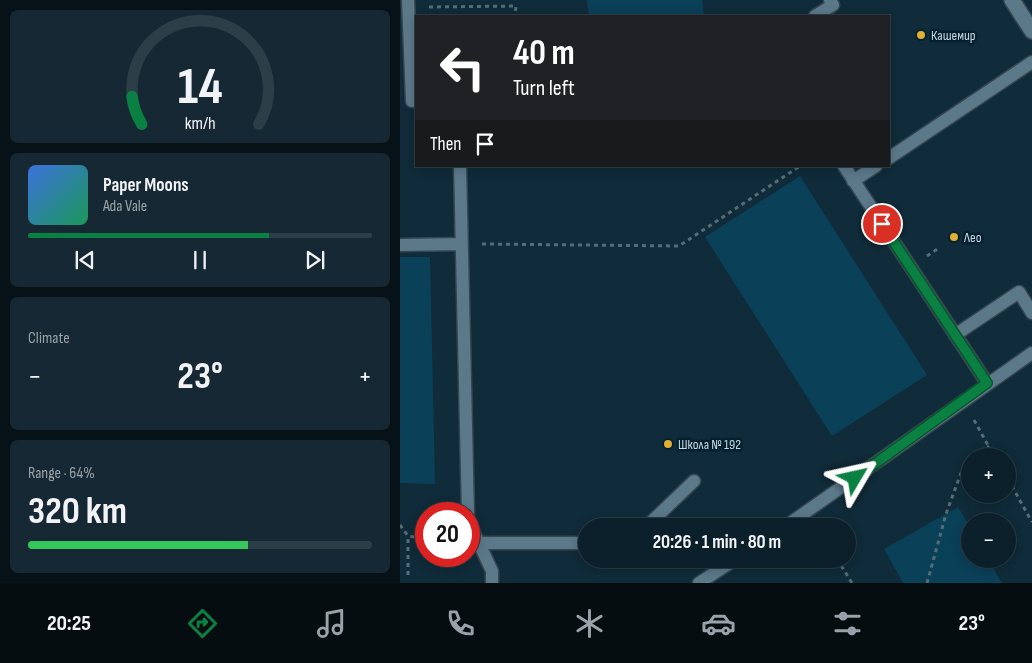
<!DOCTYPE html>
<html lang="en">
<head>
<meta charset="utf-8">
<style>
	:root { --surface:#0c202b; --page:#152833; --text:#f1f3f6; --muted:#9aa3a9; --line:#2c3e47; --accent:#0b8043 }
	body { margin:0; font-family:"Sofia Sans Condensed",sans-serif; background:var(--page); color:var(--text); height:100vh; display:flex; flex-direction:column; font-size:19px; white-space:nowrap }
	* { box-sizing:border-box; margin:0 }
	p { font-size:16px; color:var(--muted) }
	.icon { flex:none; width:28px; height:28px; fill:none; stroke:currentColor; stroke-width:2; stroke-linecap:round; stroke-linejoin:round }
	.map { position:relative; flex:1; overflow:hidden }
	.drawer { display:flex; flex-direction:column; gap:10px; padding:10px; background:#071218; width:400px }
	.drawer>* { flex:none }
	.hud { position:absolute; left:15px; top:15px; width:475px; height:152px; border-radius:0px; box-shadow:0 2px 12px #0003,0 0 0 1px var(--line); background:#202124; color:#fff; overflow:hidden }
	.buttons { position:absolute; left:561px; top:448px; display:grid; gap:10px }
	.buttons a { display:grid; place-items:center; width:55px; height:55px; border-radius:50%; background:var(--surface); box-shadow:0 2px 12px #0003,0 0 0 1px var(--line); font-size:25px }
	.speed { position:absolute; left:15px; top:502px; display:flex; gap:10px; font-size:25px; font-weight:700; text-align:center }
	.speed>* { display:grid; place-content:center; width:65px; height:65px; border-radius:50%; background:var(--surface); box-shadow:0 2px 12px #0003,0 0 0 1px var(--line); line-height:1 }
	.speed .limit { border:8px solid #d22; background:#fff; color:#111 }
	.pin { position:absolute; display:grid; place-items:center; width:42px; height:42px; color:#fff; margin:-21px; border:2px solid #fff; border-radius:50%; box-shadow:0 1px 5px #0007 }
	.me { position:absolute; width:55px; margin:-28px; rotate:54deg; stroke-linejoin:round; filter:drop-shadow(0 0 4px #0008) }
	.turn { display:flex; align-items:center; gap:18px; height:105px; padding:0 15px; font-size:22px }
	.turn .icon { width:65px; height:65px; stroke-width:2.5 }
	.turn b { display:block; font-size:35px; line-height:42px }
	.then { display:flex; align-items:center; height:48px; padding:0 15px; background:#0003; gap:10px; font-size:19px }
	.big { font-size:38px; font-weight:700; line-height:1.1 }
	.drawer .widget { flex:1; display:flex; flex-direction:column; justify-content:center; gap:8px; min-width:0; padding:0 18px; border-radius:8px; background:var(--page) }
	.drawer .dial { align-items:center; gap:0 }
	.dial svg { height:130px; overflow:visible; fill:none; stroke:var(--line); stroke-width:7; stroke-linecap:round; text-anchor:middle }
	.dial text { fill:var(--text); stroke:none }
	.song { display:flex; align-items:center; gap:15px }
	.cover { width:60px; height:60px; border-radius:8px; background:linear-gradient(135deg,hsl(220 70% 55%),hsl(150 70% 35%)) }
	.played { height:5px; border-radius:2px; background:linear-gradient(90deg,var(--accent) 70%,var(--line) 70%) }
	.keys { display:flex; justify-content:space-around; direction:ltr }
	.heat { display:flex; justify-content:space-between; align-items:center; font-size:28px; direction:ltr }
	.charge { height:8px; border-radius:4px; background:linear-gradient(90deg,#34c759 64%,var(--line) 0) }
	.trip { position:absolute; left:178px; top:518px; width:278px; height:50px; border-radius:25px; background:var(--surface); box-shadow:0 2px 12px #0003,0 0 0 1px var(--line); font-weight:700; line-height:50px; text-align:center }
	.tab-bar { display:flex; height:80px; justify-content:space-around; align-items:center; background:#050d11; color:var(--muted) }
	.tab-bar .icon { width:35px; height:35px }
	.tab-bar .active { color:var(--accent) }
	.tab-bar b { font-size:22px; color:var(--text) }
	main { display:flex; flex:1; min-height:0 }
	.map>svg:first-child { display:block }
	.green { fill:#0b4059 }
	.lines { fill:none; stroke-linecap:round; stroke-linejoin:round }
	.service-casing { stroke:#344652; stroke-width:15 }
	.minor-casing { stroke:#344652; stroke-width:18 }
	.path { stroke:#566d79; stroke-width:3; stroke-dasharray:4 4; stroke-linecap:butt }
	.service { stroke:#5c798a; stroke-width:12 }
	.minor { stroke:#5c798a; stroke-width:15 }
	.route-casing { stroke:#07532c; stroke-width:12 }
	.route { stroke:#0b8043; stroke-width:9 }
	.poi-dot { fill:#e1af34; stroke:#05212f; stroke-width:2 }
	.labels { text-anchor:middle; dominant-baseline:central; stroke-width:5; stroke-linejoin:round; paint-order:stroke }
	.poi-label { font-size:14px; fill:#c8d7e1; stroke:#05212f; text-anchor:start }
</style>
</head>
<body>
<main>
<section class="drawer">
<div class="widget dial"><svg viewBox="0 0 100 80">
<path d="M14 69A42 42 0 1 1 86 69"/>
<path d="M14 69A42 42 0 0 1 8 52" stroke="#0b8043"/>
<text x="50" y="56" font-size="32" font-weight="700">14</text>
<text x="50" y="72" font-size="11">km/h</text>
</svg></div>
<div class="widget">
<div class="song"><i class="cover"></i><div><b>Paper Moons</b><p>Ada Vale</p></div></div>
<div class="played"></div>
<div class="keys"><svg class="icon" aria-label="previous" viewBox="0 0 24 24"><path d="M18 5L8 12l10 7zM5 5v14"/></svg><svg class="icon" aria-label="pause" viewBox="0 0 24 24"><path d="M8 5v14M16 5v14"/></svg><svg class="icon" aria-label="next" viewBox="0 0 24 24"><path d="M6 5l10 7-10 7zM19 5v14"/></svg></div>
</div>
<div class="widget"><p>Climate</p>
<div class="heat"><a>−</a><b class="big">23°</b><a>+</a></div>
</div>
<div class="widget"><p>Range · 64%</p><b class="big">320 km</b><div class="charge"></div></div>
</section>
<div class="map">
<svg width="632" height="583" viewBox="0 0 632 583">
	<rect width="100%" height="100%" fill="#102b39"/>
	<path class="green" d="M187,0H302L304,16H189Z
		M400,176L527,375L432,436L305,237Z
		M0,257H30L35,484L0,483Z
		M558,507L570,527V559H588L602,583H503L484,549Z"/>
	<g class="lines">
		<g class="service-casing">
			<path id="service" d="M8,0L12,101L16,100
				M415,16L433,5L430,0
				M489,158L632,62
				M60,166L68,514
				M444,166L587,383
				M453,181L476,166
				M0,245L61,244
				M555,335L619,292L632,313
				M69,522L92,571V583
				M247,526L294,481
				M386,526L632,353
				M78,543H186
				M299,583L336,559"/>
		</g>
		<g class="minor-casing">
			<path id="minor" d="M612,0L632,31"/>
		</g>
		<path class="path" d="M29,7L116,6L115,16
			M82,244L279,246L400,166
			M527,256L539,248
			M574,420L594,456
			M574,456L589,446
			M608,479L632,522
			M0,525L8,536L26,539
			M437,559L452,583
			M8,575V536
			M527,583L546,514L565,462L570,459"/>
		<use href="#service" class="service"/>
		<use href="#minor" class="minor"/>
	</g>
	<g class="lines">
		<g class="route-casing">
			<path id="route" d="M455,478L587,383L482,224"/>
		</g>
		<use href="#route" class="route"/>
	</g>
	<g class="poi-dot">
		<circle cx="521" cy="35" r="5"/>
		<circle cx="554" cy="237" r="5"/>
		<circle cx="268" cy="444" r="5"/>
	</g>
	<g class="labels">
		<g class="poi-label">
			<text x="531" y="35">Кашемир</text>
			<text x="564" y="237">Лео</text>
			<text x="278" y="444">Школа № 192</text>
		</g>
	</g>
</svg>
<div class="buttons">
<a>+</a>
<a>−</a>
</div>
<div class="speed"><div class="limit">20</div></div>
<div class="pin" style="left:482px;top:224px;background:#d93025"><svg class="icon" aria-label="arrive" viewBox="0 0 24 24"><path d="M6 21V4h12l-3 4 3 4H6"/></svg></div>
<svg class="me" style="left:455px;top:478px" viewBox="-20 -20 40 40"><path d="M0-17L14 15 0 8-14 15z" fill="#0b8043" stroke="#fff" stroke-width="4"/></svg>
<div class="trip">20:26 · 1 min · 80 m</div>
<div class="hud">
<div class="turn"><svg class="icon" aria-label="left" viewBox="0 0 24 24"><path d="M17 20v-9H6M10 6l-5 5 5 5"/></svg><div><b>40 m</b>Turn left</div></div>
<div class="then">Then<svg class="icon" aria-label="arrive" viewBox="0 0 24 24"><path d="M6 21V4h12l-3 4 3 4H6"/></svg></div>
</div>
</div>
</main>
<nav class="tab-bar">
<b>20:25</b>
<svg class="icon active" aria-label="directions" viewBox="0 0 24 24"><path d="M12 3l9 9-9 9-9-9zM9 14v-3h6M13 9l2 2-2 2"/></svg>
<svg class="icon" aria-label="music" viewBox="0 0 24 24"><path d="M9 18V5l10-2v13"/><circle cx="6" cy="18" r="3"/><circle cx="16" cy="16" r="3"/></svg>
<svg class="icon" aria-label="phone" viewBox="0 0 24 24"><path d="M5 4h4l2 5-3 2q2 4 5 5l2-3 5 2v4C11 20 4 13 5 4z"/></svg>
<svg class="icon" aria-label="climate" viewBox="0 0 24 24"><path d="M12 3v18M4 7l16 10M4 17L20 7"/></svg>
<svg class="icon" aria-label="car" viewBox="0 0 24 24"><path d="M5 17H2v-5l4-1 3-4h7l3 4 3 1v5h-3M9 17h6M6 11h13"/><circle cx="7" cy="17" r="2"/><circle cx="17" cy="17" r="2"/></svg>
<svg class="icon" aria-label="filters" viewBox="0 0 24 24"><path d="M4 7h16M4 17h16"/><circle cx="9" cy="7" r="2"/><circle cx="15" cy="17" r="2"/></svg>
<b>23°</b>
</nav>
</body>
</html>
